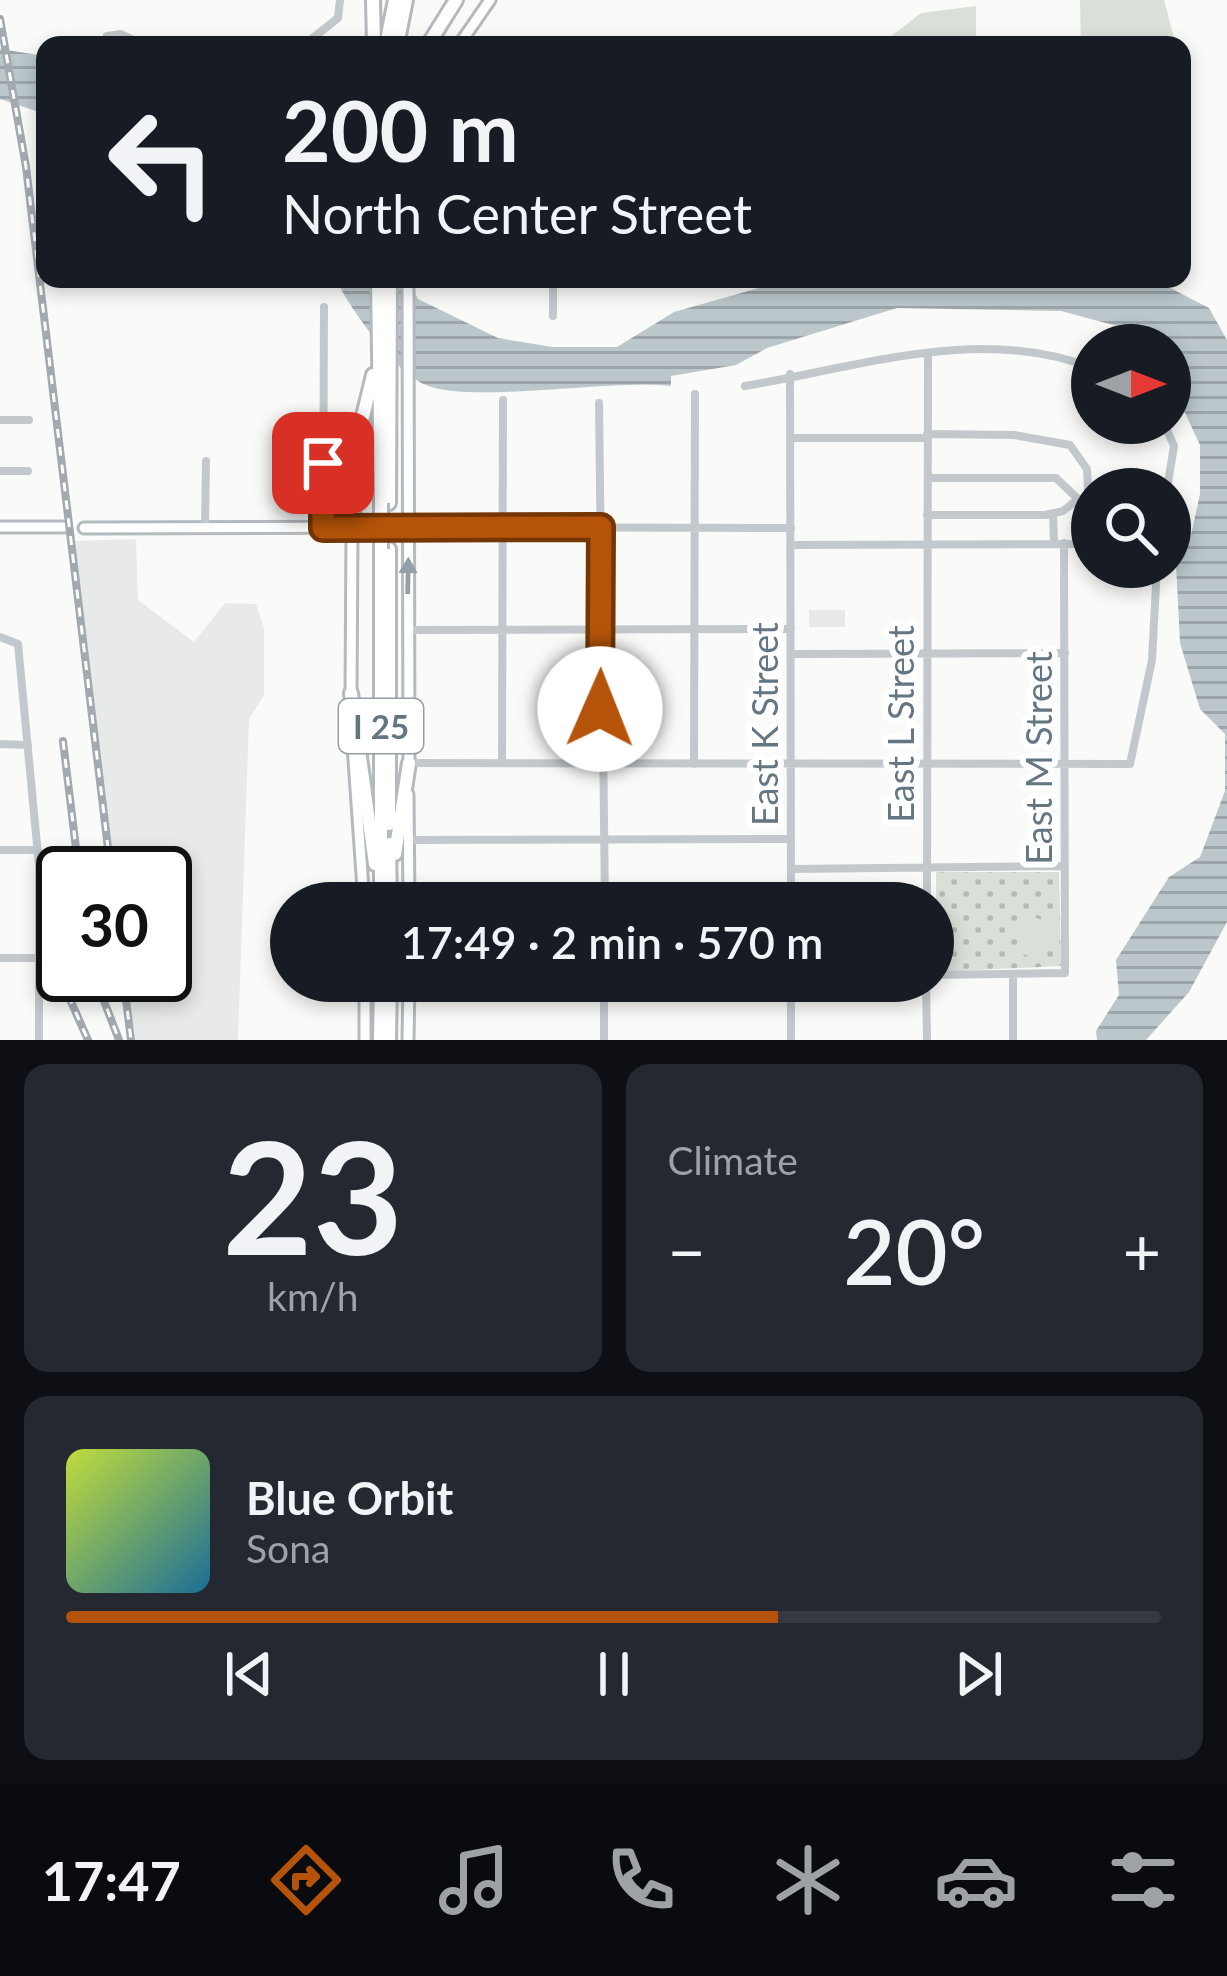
<!DOCTYPE html>
<html lang="en">
<head>
<meta charset="utf-8">
<style>
	:root { --surface:#171b24; --page:#242831; --text:#f1f3f6; --muted:#9ea1a6; --line:#363941; --accent:#b45309 }
	body { margin:0; font-family:Lato,sans-serif; background:var(--page); color:var(--text); height:100vh; display:flex; flex-direction:column; font-size:45px; white-space:nowrap }
	* { box-sizing:border-box; margin:0 }
	p { font-size:39px; color:var(--muted) }
	.icon { flex:none; width:66px; height:66px; fill:none; stroke:currentColor; stroke-width:2; stroke-linecap:round; stroke-linejoin:round }
	.map { position:relative; height:1040px; overflow:hidden }
	.drawer { display:flex; flex-direction:column; gap:24px; padding:24px; background:#0d0f14; flex:1 }
	.drawer>* { flex:none }
	.top-card { position:absolute; left:36px; top:36px; width:1155px; height:252px; border-radius:24px; box-shadow:0 6px 18px #0003; background:#171b24; color:var(--text); overflow:hidden }
	.needle { width:78px; rotate:90deg }
	.buttons { position:absolute; left:1071px; top:324px; display:grid; gap:24px }
	.buttons a { display:grid; place-items:center; width:120px; height:120px; border-radius:50%; background:var(--surface); box-shadow:0 6px 18px #0003; font-size:60px }
	.speed { position:absolute; left:36px; top:846px; display:flex; gap:24px; font-size:60px; font-weight:700; text-align:center }
	.speed>* { display:grid; place-content:center; width:156px; height:156px; border-radius:50%; background:var(--surface); box-shadow:0 6px 18px #0003; line-height:1 }
	.speed .limit { border:6px solid #111; border-radius:18px; background:#fff; color:#111 }
	.pin { position:absolute; display:grid; place-items:center; width:102px; height:102px; color:#fff; margin:-51px; border-radius:24px; box-shadow:0 6px 18px #0006 }
	.me { position:absolute; width:132px; margin:-66px; rotate:1deg; stroke-linejoin:round; filter:drop-shadow(0 0 9px #0008) }
	.turn { display:flex; align-items:center; gap:42px; height:252px; padding:0 48px; font-size:54px }
	.turn .icon { width:156px; height:156px; stroke-width:2.5 }
	.turn b { display:block; font-size:84px; line-height:102px }
	.big { font-size:90px; font-weight:600; line-height:1.1 }
	.drawer .tile { flex:1; display:flex; flex-direction:column; justify-content:center; gap:18px; min-width:0; padding:0 42px; border-radius:24px; background:var(--page) }
	.drawer .dial { align-items:center; gap:0 }
	.dial b { font-size:156px; line-height:1 }
	.song { display:flex; align-items:center; gap:36px }
	.cover { width:144px; height:144px; border-radius:18px; background:linear-gradient(135deg,hsl(70 70% 55%),hsl(200 70% 35%)) }
	.played { height:12px; border-radius:6px; background:linear-gradient(90deg,var(--accent) 65%,var(--line) 65%) }
	.keys { display:flex; justify-content:space-around; direction:ltr }
	.heat { display:flex; justify-content:space-between; align-items:center; font-size:66px; direction:ltr }
	.drawer .tiles { flex:1; display:grid; gap:24px; grid-template-columns:1fr 1fr }
	.tile:last-child { grid-column:span 2 }
	.trip { position:absolute; left:270px; top:882px; width:684px; height:120px; border-radius:60px; background:var(--surface); box-shadow:0 6px 18px #0003; font-weight:600; line-height:120px; text-align:center }
	.tabs { display:flex; height:192px; justify-content:space-around; align-items:center; background:#090b0e; color:var(--muted) }
	.tabs .icon { width:84px; height:84px }
	.tabs .current { color:var(--accent) }
	.tabs b { font-size:54px; color:var(--text) }
	.map>svg:first-child { display:block }
	.built { fill:#e8e9e9 }
	.park { fill:url(#park-dots) }
	.pitch { fill:#dadfd7 }
	.water { fill:url(#water-rules) }
	.lines { fill:none; stroke-linecap:round; stroke-linejoin:round }
	.major-casing { stroke:#b5babe; stroke-width:15 }
	.highway-casing { stroke:#b4b9bd; stroke-width:18 }
	.minor { stroke:#c3c8cc; stroke-width:8 }
	.major { stroke:#fff; stroke-width:9 }
	.highway { stroke:#fff; stroke-width:12 }
	.rail-casing { stroke:#a2aab0; stroke-width:8 }
	.rail { stroke:#fff; stroke-width:3; stroke-dasharray:9; stroke-linecap:butt }
	.highway-bridge-casing { stroke:#b4b9bd; stroke-width:18; stroke-linecap:butt }
	.highway-bridge { stroke:#fff; stroke-width:12 }
	.oneway { fill:#939fa8 }
	.route-casing { stroke:#753606; stroke-width:30 }
	.route { stroke:#b45309; stroke-width:21 }
	.labels { text-anchor:middle; dominant-baseline:central; stroke-width:12; stroke-linejoin:round; paint-order:stroke }
	.shield { fill:#fff; stroke:#939fa8; stroke-width:3 }
	.shield-label { font-size:33px; font-weight:bold; fill:#657683 }
	.street-label { font-size:36px; fill:#657683; stroke:#fff }
</style>
</head>
<body>
<div class="map">
<svg width="1227" height="1040" viewBox="0 0 1227 1040">
	<defs>
		<pattern id="park-dots" width="8" height="8" patternUnits="userSpaceOnUse" patternTransform="scale(3)"><rect width="8" height="8" fill="#dadfd7"/><path d="M2 2h.1M6 6h.1" fill="none" stroke="#b4b9b4" stroke-width="1.8" stroke-linecap="round"/></pattern>
		<pattern id="water-rules" width="6" height="5" patternUnits="userSpaceOnUse" patternTransform="scale(3)"><rect width="6" height="5" fill="#bbc7cb"/><path d="M0 2.5h6" fill="none" stroke="#9ca6aa"/></pattern>
	</defs>
	<rect width="100%" height="100%" fill="#fafaf8"/>
	<path class="built" d="M136,539L138,600L194,642L225,603L256,604L264,628V695L249,719L238,1040H129L122,975H165V873H109L70,541Z
		M809,610H845V627H809Z"/>
	<path class="park" d="M936,872H1059L1061,966L936,972Z"/>
	<path class="pitch" d="M1080,0H1164L1176,45H1081Z
		M976,6V45H880L921,13Z
		M1028,915L1056,925L1042,961L1015,951Z"/>
	<path class="water" d="M0,49L45,56V114L0,99Z
		M336,279H408L418,299L498,338L552,347H617L674,312L790,279H1153L1209,308L1227,340V922L1189,992L1146,1040H1097L1096,1031L1119,995L1116,960L1169,877L1200,857L1225,791V734L1200,709L1180,643L1176,564L1191,535L1200,494V445L1170,381V345H1143L1117,326L1061,311L897,308L767,348L736,365L671,376V386C611,379 471,404 426,385C396,373 349,308 336,279Z"/>
	<g class="lines">
		<g class="major-casing">
			<path id="major" d="M459,45L490,0
				M408,279L409,766
				M0,527H64
				M84,528L408,527
				M351,697L352,529
				M352,732L364,903
				M408,794L409,903
				M365,1040V981
				M408,1040L409,981"/>
		</g>
		<g class="highway-casing">
			<path id="highway" d="M373,0L374,45
				M386,45L395,0
				M397,45L406,0
				M428,45L456,0
				M378,279L381,503
				M389,503L390,279
				M352,529L358,437L373,375
				M381,549V903
				M389,549V824
				M351,693L375,864
				M389,844L390,903
				M395,854L409,763
				M380,1040L381,981
				M389,1040L390,981"/>
		</g>
		<path class="minor" d="M107,36L121,34L144,45
			M304,45L338,18L340,0
			M553,316V279
			M790,374L791,903
			M745,386C855,368 982,324 1092,368
			M599,403L605,903
			M0,420H29
			M1164,423L1174,446L1167,489
			M927,434L1014,435L1070,445L1087,469L1091,544
			M790,438H927
			M0,471H28
			M928,478H1056L1078,499H1088
			M1053,513L1054,544
			M927,515H1045L1063,511L1078,499
			M408,527L791,528
			M205,528L206,461
			M323,528L324,307
			M791,545L1092,544
			M408,630L791,629
			M0,637L18,644L39,866V1040
			M791,654L1065,653
			M0,744L28,745
			M410,763L1130,764L1152,660L1157,567
			M502,763L503,400
			M694,764L695,394
			M408,840L791,839
			M0,850H38
			M791,869L1064,866
			M927,903L928,354
			M0,958H39
			M1013,974V1040
			M933,975L1065,973L1064,543
			M604,981V1040
			M791,981V1040
			M926,981L927,1040
			M409,988L791,990"/>
		<use href="#major" class="major"/>
		<use href="#highway" class="highway"/>
		<g class="rail-casing">
			<path id="rail" d="M0,19L26,167L111,873
				M63,741L79,873
				M94,975L119,1040
				M123,975L131,1040
				M61,979L88,1040"/>
		</g>
		<use href="#rail" class="rail"/>
		<g class="highway-bridge-casing">
			<path id="highway-bridge" d="M381,549V503"/>
		</g>
		<use href="#highway-bridge" class="highway-bridge"/>
	</g>
	<defs><path id="oneway-solid" d="M-6-.8H1V-3.2L6.5 0L1 3.2V.8H-6Z" transform="scale(3)"/></defs>
	<use class="oneway" href="#oneway-solid" transform="translate(408 576) rotate(-89)"/>
	<g class="lines">
		<g class="route-casing">
			<path id="route" d="M323,463V528L601,527L600,709"/>
		</g>
		<use href="#route" class="route"/>
	</g>
	<g class="labels">
		<rect class="shield" x="339" y="699" width="84" height="54" rx="9"/>
		<g class="shield-label">
			<text x="381" y="726">I 25</text>
		</g>
		<g class="street-label">
			<text transform="translate(764 724) rotate(-90)">East K Street</text>
			<text transform="translate(900 724) rotate(-90)">East L Street</text>
			<text transform="translate(1038 758) rotate(-90)">East M Street</text>
		</g>
	</g>
</svg>
<div class="buttons">
<a><svg class="needle" viewBox="-14 -14 28 28"><path d="M0-13l5 13h-10z" fill="#e53935"/><path d="M0 13l5-13h-10z" fill="#9ea1a6"/></svg></a>
<a><svg class="icon" aria-label="search" viewBox="0 0 24 24"><circle cx="10" cy="10" r="6"/><path d="M15 15l6 6"/></svg></a>
</div>
<div class="speed"><div class="limit">30</div></div>
<div class="pin" style="left:323px;top:463px;background:#d93025"><svg class="icon" aria-label="arrive" viewBox="0 0 24 24"><path d="M6 21V4h12l-3 4 3 4H6"/></svg></div>
<svg class="me" style="left:600px;top:709px" viewBox="-20 -20 40 40"><circle r="19" fill="#fff"/><path d="M0-13L10 11 0 6-10 11z" fill="#b45309"/></svg>
<div class="trip">17:49 · 2 min · 570 m</div>
<div class="top-card">
<div class="turn"><svg class="icon" aria-label="left" viewBox="0 0 24 24"><path d="M17 20v-9H6M10 6l-5 5 5 5"/></svg><div><b>200 m</b>North Center Street</div></div>
</div>
</div>
<section class="drawer">
<div class="tiles">
<div class="tile dial"><b>23</b><p>km/h</p></div>
<div class="tile"><p>Climate</p>
<div class="heat"><a>−</a><b class="big">20°</b><a>+</a></div>
</div>
<div class="tile">
<div class="song"><i class="cover"></i><div><b>Blue Orbit</b><p>Sona</p></div></div>
<div class="played"></div>
<div class="keys"><svg class="icon" aria-label="previous" viewBox="0 0 24 24"><path d="M18 5L8 12l10 7zM5 5v14"/></svg><svg class="icon" aria-label="pause" viewBox="0 0 24 24"><path d="M8 5v14M16 5v14"/></svg><svg class="icon" aria-label="next" viewBox="0 0 24 24"><path d="M6 5l10 7-10 7zM19 5v14"/></svg></div>
</div>
</div>
</section>
<nav class="tabs">
<b>17:47</b>
<svg class="icon current" aria-label="directions" viewBox="0 0 24 24"><path d="M12 3l9 9-9 9-9-9zM9 14v-3h6M13 9l2 2-2 2"/></svg>
<svg class="icon" aria-label="music" viewBox="0 0 24 24"><path d="M9 18V5l10-2v13"/><circle cx="6" cy="18" r="3"/><circle cx="16" cy="16" r="3"/></svg>
<svg class="icon" aria-label="phone" viewBox="0 0 24 24"><path d="M5 4h4l2 5-3 2q2 4 5 5l2-3 5 2v4C11 20 4 13 5 4z"/></svg>
<svg class="icon" aria-label="climate" viewBox="0 0 24 24"><path d="M12 3v18M4 7l16 10M4 17L20 7"/></svg>
<svg class="icon" aria-label="car" viewBox="0 0 24 24"><path d="M5 17H2v-5l4-1 3-4h7l3 4 3 1v5h-3M9 17h6M6 11h13"/><circle cx="7" cy="17" r="2"/><circle cx="17" cy="17" r="2"/></svg>
<svg class="icon" aria-label="filters" viewBox="0 0 24 24"><path d="M4 7h16M4 17h16"/><circle cx="9" cy="7" r="2"/><circle cx="15" cy="17" r="2"/></svg>
</nav>
</body>
</html>
